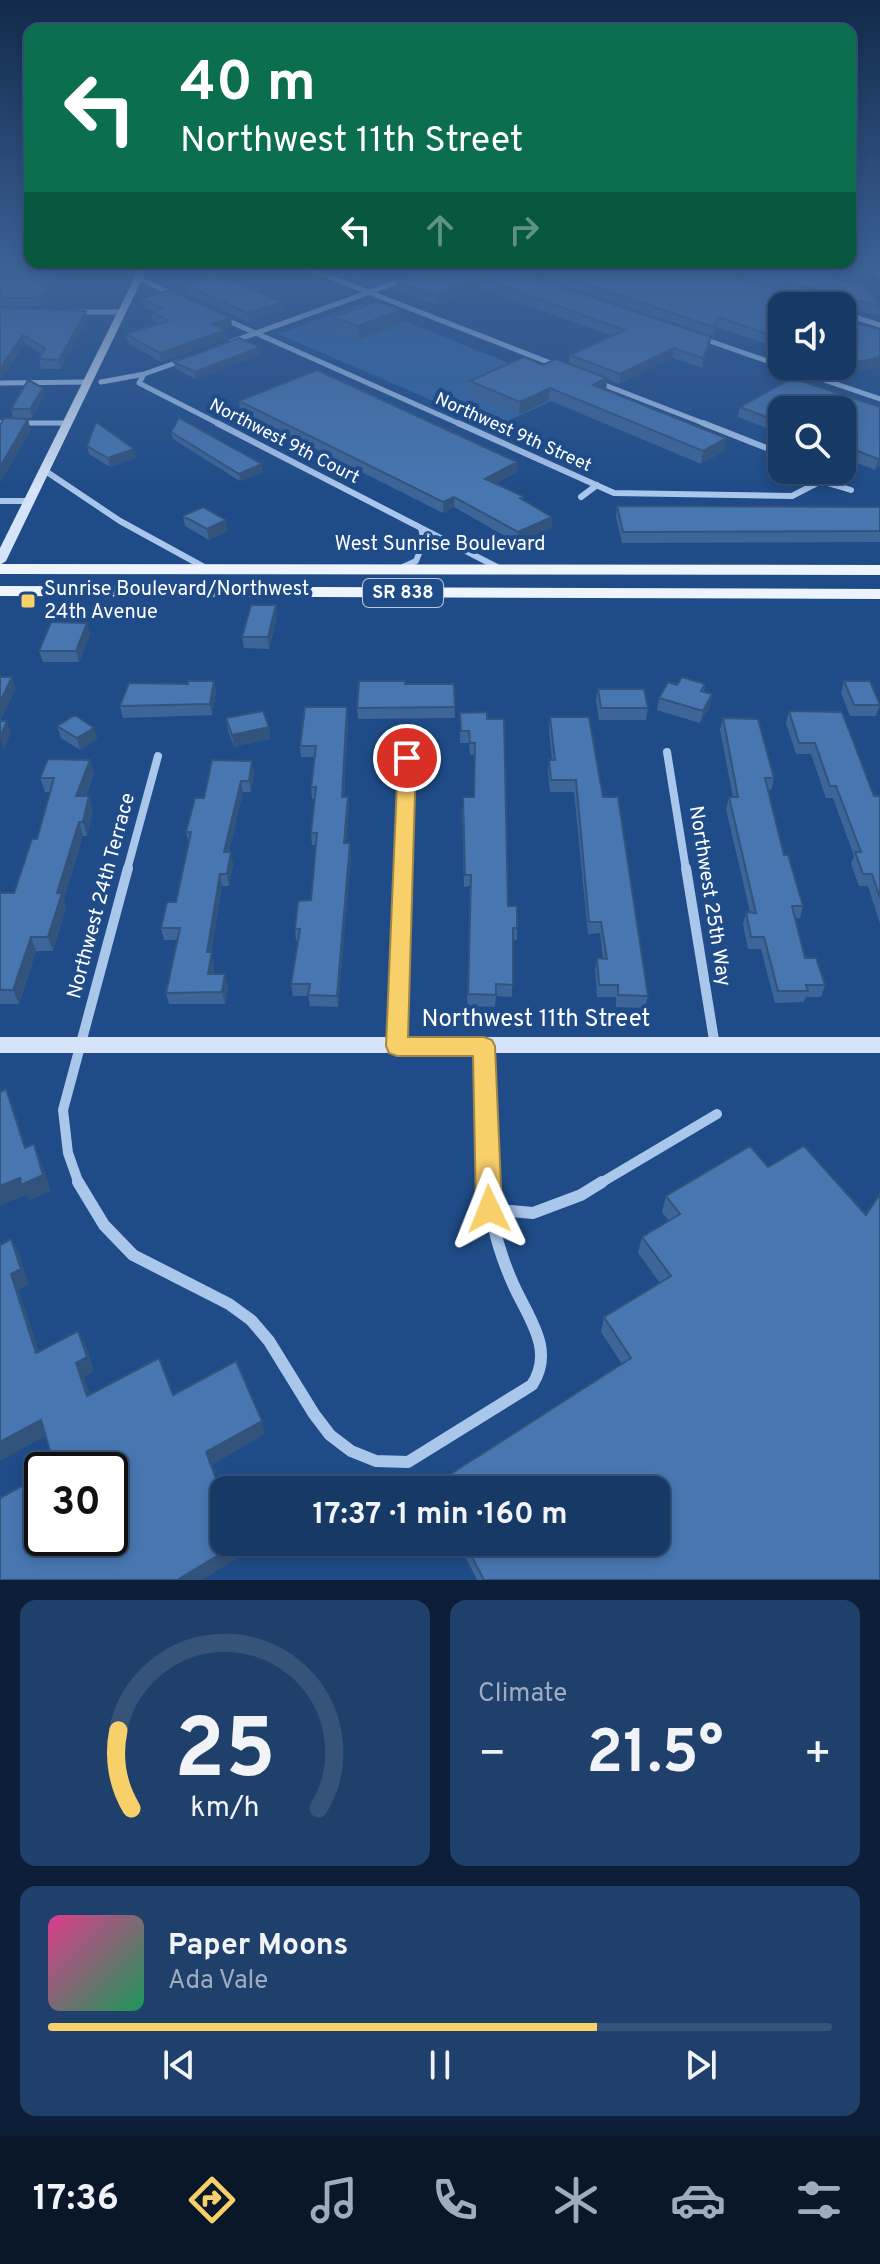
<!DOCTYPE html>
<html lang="en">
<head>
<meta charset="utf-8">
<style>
	:root { --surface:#173966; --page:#20406c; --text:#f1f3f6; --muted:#9eacbf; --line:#36537a; --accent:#f8d06a }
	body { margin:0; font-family:Overpass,sans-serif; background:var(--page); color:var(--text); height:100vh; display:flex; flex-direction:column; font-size:30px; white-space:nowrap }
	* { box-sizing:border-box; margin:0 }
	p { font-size:26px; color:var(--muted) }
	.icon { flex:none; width:44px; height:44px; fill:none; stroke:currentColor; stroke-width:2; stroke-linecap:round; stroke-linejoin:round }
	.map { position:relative; height:1580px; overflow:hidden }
	.details { display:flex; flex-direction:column; gap:20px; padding:20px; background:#0d1f38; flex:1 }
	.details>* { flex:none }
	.banner { position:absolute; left:24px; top:24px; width:832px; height:244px; border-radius:16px; box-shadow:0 4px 12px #0003,0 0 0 2px var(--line); background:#0b6e4f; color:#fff; overflow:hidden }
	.controls { position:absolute; left:768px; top:292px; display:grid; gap:16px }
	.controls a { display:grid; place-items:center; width:88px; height:88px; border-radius:16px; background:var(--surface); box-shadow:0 4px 12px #0003,0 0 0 2px var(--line); font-size:40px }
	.speed { position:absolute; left:24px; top:1452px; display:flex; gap:16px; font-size:40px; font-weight:700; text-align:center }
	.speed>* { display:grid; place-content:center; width:104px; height:104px; border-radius:50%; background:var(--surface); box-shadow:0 4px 12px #0003,0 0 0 2px var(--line); line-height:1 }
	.speed .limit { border:4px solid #111; border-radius:12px; background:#fff; color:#111 }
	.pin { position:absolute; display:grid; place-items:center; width:68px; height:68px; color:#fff; margin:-34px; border:4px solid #fff; border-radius:50%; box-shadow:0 2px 8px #0007 }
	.me { position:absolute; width:88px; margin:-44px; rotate:358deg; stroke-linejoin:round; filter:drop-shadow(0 0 6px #0008) }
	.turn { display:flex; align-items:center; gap:28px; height:168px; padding:0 24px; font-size:36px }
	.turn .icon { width:104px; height:104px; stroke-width:2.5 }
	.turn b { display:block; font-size:56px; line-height:68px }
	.lanes { display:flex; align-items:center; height:76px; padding:0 24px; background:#0003; justify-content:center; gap:40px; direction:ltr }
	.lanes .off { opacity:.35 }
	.big { font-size:60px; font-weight:700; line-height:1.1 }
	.details .card { flex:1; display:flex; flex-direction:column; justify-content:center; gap:12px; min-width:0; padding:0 28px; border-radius:16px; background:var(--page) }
	.details .dial { align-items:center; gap:0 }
	.dial svg { height:208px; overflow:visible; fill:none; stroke:var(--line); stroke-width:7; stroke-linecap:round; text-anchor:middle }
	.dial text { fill:var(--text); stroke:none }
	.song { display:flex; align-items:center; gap:24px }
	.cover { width:96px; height:96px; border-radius:12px; background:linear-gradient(135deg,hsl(330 70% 55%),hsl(150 70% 35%)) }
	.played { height:8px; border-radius:4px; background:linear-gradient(90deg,var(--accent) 70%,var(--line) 70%) }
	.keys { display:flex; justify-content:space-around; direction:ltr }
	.heat { display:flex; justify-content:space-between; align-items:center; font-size:44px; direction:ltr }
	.details .tiles { flex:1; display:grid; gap:20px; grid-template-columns:1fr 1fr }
	.card:last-child { grid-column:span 2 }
	.trip { position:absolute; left:210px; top:1476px; width:460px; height:80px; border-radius:16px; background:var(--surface); box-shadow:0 4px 12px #0003,0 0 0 2px var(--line); font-weight:700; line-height:80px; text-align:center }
	.dock { display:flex; height:128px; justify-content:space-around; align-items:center; background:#091729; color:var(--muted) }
	.dock .icon { width:56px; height:56px }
	.dock .active { color:var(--accent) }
	.dock b { font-size:36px; color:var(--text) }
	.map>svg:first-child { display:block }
	.green { fill:#3366a5 }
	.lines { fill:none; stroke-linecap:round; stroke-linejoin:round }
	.street-far4 { stroke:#a9c6eb; stroke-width:5 }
	.street-far3 { stroke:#a9c6eb; stroke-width:6 }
	.street-far2 { stroke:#a9c6eb; stroke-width:8 }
	.street-far1 { stroke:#a9c6eb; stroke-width:10 }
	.street { stroke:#a9c6eb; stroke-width:12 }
	.secondary { fill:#d5e4f8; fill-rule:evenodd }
	.primary { fill:#eef4fe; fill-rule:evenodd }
	.wall { fill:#3e6597 }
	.shaded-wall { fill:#32537b }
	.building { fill:#4876b0; stroke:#32537b; stroke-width:2 }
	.route { fill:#f8d06a; stroke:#a18745; stroke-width:2 }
	.poi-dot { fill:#f8d06a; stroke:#1f4c88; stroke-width:3 }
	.labels { text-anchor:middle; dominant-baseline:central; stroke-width:8; stroke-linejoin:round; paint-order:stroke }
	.far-street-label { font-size:18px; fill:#fff; stroke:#1f4c88 }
	.shield { fill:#1f4c88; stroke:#bcc9db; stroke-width:2 }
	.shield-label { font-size:18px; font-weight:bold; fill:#fff }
	.street-label { font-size:20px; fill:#fff; stroke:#1f4c88 }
	.poi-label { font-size:20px; fill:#fff; stroke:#1f4c88; text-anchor:start }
	.near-street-label { font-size:24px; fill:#fff; stroke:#1f4c88 }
</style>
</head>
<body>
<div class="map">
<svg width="880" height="1580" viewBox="0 0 880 1580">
	<rect width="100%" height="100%" fill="#1f4c88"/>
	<path class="green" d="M361,304L576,390L494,427L278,334Z"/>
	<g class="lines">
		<path class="street-far4" d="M309,269L558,366
			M138,278L174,295
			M77,312H120
			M842,313L880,325
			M222,318L462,425
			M701,338L782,366
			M231,342L406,279
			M181,361L144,374L139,383L221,425
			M783,366L880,399
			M101,382L145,374
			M597,382L708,425
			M0,383L86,382
			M0,423H67"/>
		<path class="street-far3" d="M217,423L497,567
			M458,423L614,493L792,496L821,481
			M703,423L782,454
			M44,470L120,521L204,567
			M815,470L820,473L821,481
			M821,481L851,490
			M581,497L597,485
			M0,501H28
			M403,567L416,561L424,541L421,528"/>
		<path class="street-far2" d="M667,752L686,870
			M127,870L158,756
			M403,870L407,758"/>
		<path class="street-far1" d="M686,868L715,1046
			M397,1045L403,868
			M484,1046L488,1184
			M79,1184L68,1153L63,1110L128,868
			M599,1184L717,1114"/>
		<path class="street" d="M78,1182L104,1225L133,1255L229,1304L251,1320L269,1341L314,1414L330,1435L351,1451L376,1461L408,1462L532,1385C555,1350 529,1319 514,1286C500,1255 489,1217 488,1182
			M489,1209L533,1213L581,1195L602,1182"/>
		<path class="secondary" d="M139,269H147L6,561L0,565V548Z
			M871,269H879L880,278Z
			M0,1037H880V1053H0Z"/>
		<path class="primary" d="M0,564L880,565V575L0,574Z
			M0,586L880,589V599L0,596Z"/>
	</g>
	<path class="wall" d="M0,269H67L41,306H0Z
		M340,269H418L364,284L340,275Z
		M508,269L711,337L709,347L702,368L673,358L619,384L607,379L606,390L726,438L724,451L701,464L549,400L519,415L470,394V381L543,365L569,364L570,355L613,336L479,288L436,305L396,290V281Z
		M516,269H706L817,302L819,301L713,269H805L880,305L878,315L842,308V306H782V349L716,327L713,336Z
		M185,285L284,310L248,322L186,294Z
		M142,299L231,318L232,327L224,329L226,339L161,362L128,343L126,334L159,324L152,320V311L144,308Z
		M0,308L87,320L61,369H41L39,359L42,354L25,344L3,377L0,378Z
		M401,310V324L359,340L335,331L334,317Z
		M842,319L880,330L851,373L831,366H842Z
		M261,355L196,379L175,369L174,362Z
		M44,395L32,418H13L11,409Z
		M239,401L517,472L496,483L523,496V500L552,528L517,543L454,507L443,513L240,411Z
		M740,407H880V466L875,470L842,457V410H782V434L738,417Z
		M171,432L263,472L240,481L173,439Z
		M87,446L136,458L110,467L89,454Z
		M617,506L880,507V542L622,543L616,517Z
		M183,516L228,531L209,540L185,526Z
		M276,605L277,617L269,649L244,648L242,637Z
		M90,634L79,662H43L39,651Z
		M214,681L216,692L212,715L123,718L120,706L188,684Z
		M844,681L880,705L876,716H850L841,693Z
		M405,684H454L455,718L358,719L357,708Z
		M705,684L704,691L712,694L710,706L700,723L657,710L659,698L677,685Z
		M598,689L648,708L646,720H599L596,700Z
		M347,707L348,719L344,797H348L349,809L346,843L351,855L338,1007L310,1006L308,996H293L291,984L298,941H296L295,929L311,900L316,845H312L311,833L315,799H312L311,787L314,757H301L300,746Z
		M789,711L874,796H880V924L868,886H859L851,864L854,856L833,798H826L811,754H796L786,723Z
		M487,712L508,906L517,928V940H513L512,997L496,996L495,1007L467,1006L470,886L464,887L462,809L474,797V755H470L469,743H460V713Z
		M550,717L603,797L648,996L645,1008L616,1007V997H597L595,970L597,958L603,959L600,933L588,934L574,792H550L548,772L549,760H552L549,729Z
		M226,718L269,727L270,739L234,747L228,730Z
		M723,718L774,778L771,790H768L784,855L803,906L800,918H795L805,958L825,985L821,997H806L804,1002L775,1003L761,949H748L743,924L746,912H750L726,809L729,797H733L720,730Z
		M57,726L94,728L97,739L80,750L61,738Z
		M252,761L254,772L251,792H243L229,852L233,864L229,886H222L211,952L214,964L213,974L228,986L225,1004H169L166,993L177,940H164L161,928L176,902L189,844L186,832L204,798Z
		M94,774L86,796L93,810L87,836H83L64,899L66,907L53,951H36L19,1004H0V893H14L37,839L50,792H45L40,778Z
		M750,1146L880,1580H477L458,1542H656V1490H446V1477L622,1364L601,1332L604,1317L660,1283L638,1253L642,1237L669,1221L662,1212L666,1196Z"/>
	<path class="shaded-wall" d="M59,269H67L41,306L39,298Z
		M387,269H418L364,284L363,275Z
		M480,278L479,288L436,305V295Z
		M283,302L284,310L248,322L247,313Z
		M401,310V324L359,340L358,326Z
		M86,311L87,320L61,369L59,360Z
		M231,318L232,327L213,333L212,324Z
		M225,330L226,339L161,362L160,353Z
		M23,335L25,344L3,377L0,378V368Z
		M711,337L709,347L702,368L703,358Z
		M260,347L261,355L196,379L195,372Z
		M674,348L673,358L619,384L620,374Z
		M880,357V367L851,373L854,363Z
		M607,378L606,391L593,385Z
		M43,388L44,395L32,418L30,409Z
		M550,388L549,400L519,415L520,402Z
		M28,419L31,430L0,483V467Z
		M726,438L724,451L701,464L703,451Z
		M134,449L136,458L110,467L108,458Z
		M880,458V466L875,470L878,459Z
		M517,462V472L485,489V479Z
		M262,464L263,472L240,481L239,474Z
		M454,497V507L443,513V502Z
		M552,517V528L517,543L518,532Z
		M226,520L228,531L209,540L207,529Z
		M276,605L277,617L269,649L268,637Z
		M87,623L90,634L79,662L76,651Z
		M12,677L16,689L0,722V702Z
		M214,681L216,692L212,715L210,704Z
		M712,694L710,706L700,723L703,711Z
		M347,707L348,719L343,809L342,797Z
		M7,721L11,733L4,750L0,737Z
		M269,727L270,739L234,747L232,735Z
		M94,728L97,739L80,750L77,738Z
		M90,760L94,774L80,810L76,796Z
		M252,761L254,772L251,792L249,781Z
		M241,781L243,792L226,864L224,852Z
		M89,796L93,810L87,836L83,822Z
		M348,797L349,809L345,855L344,843Z
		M79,822L83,836L64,899L66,907L53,951L48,937L57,893Z
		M350,843L351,855L338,1007L337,996Z
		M231,852L233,864L229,886L227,874Z
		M220,874L222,886L210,964L207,952Z
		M31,937L36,951L19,1004L13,990Z
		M212,952L214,964L210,986L208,974Z
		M225,974L228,986L225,1004L222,992Z
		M6,1089L13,1106L32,1165L25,1148Z
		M34,1144L41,1161L51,1191L29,1201L26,1195L0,1206V1186Z
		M11,1239L20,1255L29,1285L19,1290L44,1367L36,1353L11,1274Z
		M78,1331L86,1346L94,1371L84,1377L95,1410L87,1396L76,1363Z
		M41,1420L49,1434L0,1461V1442Z
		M262,1421L265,1434L211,1466L206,1452Z
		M240,1542L245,1554L202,1580H177Z"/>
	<path class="building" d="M0,269H59L39,298H0Z
		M346,269H387L363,275Z
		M426,269H508L711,337L703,358L674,348L620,374L570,355L625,330L480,278L436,295L396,281Z
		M542,269H706L817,302L824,299L821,292L744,269H805L866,287L880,306L844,298L839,306H782V339L718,317L714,327Z
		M215,275L283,302L247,313L185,285Z
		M169,290L231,318L212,324L225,330L160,353L126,334L168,321L151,311L162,308L142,299Z
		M377,301L401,310L358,326L334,317Z
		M0,308L86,311L59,360L39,359L45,348L23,335L0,368Z
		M842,319L880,330V357L854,363L842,359Z
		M239,338L260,347L195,372L174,362Z
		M524,357L543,365L556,359L607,378L593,385L726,438L703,451L550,388L520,402L470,381Z
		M317,370L517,462L485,479L523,496L520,498L552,517L518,532L454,497L443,502L239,401Z
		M792,378L880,407V458L878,459L842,445V410H782V423L740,407Z
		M28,380L43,388L30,409H11Z
		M4,418L28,419L0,467V425Z
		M179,418L262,464L239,474L171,432Z
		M96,422L134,449L108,458L87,446Z
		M617,506L880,507V531L623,532Z
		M203,507L226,520L207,529L183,516Z
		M251,605H276L268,637H242Z
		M51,622L87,623L76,651H39Z
		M0,677H12L0,702Z
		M682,677L705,684L701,691L712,694L703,711L659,698L668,682L677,685Z
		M188,681H214L210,704L120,706L129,683L188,684Z
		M359,681H405V684H454L455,707L357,708Z
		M844,681H870L880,705H854Z
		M598,689H644L648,708H601Z
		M305,707H347L342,797H348L344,843H350L337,996L308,995L310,984H291L300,929H295L298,901L311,900L317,833H311L316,787H311L316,746H300Z
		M263,711L269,727L232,735L226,718Z
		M789,711L842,712L874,796H880V898L872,874H863L855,852H861L836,786H830L815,743H799Z
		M487,712V719H504L508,906H517V928H513V985L496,984V995L468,994L471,875H465L463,797H474L475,743H470L469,731H461L460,713Z
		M75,715L94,728L77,738L57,726Z
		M550,717H589L603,797H618L648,996L618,995V985H599L597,958L607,959L601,922H589L576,780H551L549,760H555Z
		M723,718L758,719L774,778H765L784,855H788L803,906H792L805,958H816L825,985H806L808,991H778L764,937H751L746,912L756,913L729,797H738Z
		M0,721H7L0,737Z
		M48,759L90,760L76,796H89L83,822H79L57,893H62L48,937H31L13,990H0V893H14L32,839H37L54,778H40Z
		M212,760L252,761L249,781H241L224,852H231L227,874H220L207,952H212L208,974H225L222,992L166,993L180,928H161L167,902H176L191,832H186L195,798H204Z
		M6,1089L25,1148L34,1144L43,1175L21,1185L20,1178L0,1186V1092Z
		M750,1146L768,1167L804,1146L866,1215L880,1194V1580H484L464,1542H656V1490H453L446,1477L631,1358L604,1317L671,1276L642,1237L680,1214L666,1196Z
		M11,1239L21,1269L11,1274L36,1353L78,1331L87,1357L76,1363L87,1396L159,1358L173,1395L236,1361L262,1421L206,1452L224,1500V1542H240L177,1580H0V1498L42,1475V1538H110V1470H51L55,1468L41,1420L0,1442V1245Z"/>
	<linearGradient id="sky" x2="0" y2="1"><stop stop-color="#112a4b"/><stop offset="0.55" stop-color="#3c6196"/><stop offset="1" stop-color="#3c6196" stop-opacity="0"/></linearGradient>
	<rect width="880" height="490" fill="url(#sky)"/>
	<path class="route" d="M407,752L416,758L408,1037H484L492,1040L495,1046L502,1209L498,1218L489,1221L480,1218L476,1209L473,1056H397L389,1053L386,1046L398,758Z"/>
	<rect class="poi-dot" x="20" y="593" width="16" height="16" rx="4"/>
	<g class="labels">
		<g class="far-street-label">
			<text transform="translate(513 433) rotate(24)">Northwest 9th Street</text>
			<text transform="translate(284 442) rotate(27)">Northwest 9th Court</text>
		</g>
		<rect class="shield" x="363" y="579" width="80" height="28" rx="6"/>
		<g class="shield-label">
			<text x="403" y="593">SR 838</text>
		</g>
		<g class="street-label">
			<text x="440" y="545">West Sunrise Boulevard</text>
			<text transform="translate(102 896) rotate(-75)">Northwest 24th Terrace</text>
			<text transform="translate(709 896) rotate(81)">Northwest 25th Way</text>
		</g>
		<g class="poi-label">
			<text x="44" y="590">Sunrise Boulevard/Northwest<tspan x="44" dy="23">24th Avenue</tspan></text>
		</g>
		<g class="near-street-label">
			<text x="536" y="1020">Northwest 11th Street</text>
		</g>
	</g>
</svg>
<div class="controls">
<a><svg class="icon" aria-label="sound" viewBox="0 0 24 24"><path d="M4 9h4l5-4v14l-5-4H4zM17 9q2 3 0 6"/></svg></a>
<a><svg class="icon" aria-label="search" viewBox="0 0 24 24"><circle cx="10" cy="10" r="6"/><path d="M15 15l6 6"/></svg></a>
</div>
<div class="speed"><div class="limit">30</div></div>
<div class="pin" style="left:407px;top:758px;background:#d93025"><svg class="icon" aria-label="arrive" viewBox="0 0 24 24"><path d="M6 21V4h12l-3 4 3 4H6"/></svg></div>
<svg class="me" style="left:489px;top:1209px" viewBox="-20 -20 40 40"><path d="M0-17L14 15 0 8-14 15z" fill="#f8d06a" stroke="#fff" stroke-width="4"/></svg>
<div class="trip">17:37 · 1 min · 160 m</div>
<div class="banner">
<div class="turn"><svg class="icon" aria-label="left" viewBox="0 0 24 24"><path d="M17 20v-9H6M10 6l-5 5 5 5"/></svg><div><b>40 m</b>Northwest 11th Street</div></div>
<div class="lanes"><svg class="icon" aria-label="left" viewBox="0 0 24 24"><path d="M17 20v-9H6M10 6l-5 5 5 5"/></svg><svg class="icon off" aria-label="ahead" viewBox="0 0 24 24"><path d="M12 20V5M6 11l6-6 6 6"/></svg><svg class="icon off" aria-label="right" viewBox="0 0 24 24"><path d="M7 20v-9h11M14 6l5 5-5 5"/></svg></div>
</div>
</div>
<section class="details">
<div class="tiles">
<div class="card dial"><svg viewBox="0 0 100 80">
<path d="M14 69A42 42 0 1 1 86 69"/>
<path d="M14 69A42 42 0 0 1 9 39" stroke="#f8d06a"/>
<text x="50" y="56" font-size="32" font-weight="700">25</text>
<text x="50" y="72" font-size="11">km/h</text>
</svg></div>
<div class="card"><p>Climate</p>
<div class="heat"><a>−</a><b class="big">21.5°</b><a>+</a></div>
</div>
<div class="card">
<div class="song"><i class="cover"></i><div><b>Paper Moons</b><p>Ada Vale</p></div></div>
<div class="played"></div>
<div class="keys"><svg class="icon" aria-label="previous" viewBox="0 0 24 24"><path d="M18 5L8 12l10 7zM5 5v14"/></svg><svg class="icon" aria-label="pause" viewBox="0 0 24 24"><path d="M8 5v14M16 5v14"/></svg><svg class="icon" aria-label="next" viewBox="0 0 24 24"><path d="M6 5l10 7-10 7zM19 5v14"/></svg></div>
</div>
</div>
</section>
<nav class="dock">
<b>17:36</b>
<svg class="icon active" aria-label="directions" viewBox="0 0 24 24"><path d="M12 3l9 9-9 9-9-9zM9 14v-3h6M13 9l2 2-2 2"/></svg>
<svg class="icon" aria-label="music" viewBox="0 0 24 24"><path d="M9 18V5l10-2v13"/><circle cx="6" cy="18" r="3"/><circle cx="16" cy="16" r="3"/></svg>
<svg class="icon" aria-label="phone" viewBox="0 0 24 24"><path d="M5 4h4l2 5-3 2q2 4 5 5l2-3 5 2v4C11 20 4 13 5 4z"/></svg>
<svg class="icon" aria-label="climate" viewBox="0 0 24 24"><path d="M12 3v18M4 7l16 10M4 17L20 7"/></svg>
<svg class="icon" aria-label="car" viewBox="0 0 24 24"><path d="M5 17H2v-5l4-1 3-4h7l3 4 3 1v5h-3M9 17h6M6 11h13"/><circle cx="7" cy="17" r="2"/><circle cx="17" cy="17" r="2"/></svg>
<svg class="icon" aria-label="filters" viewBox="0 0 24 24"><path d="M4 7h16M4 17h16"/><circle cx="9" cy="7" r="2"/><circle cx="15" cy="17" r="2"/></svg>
</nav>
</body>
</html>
